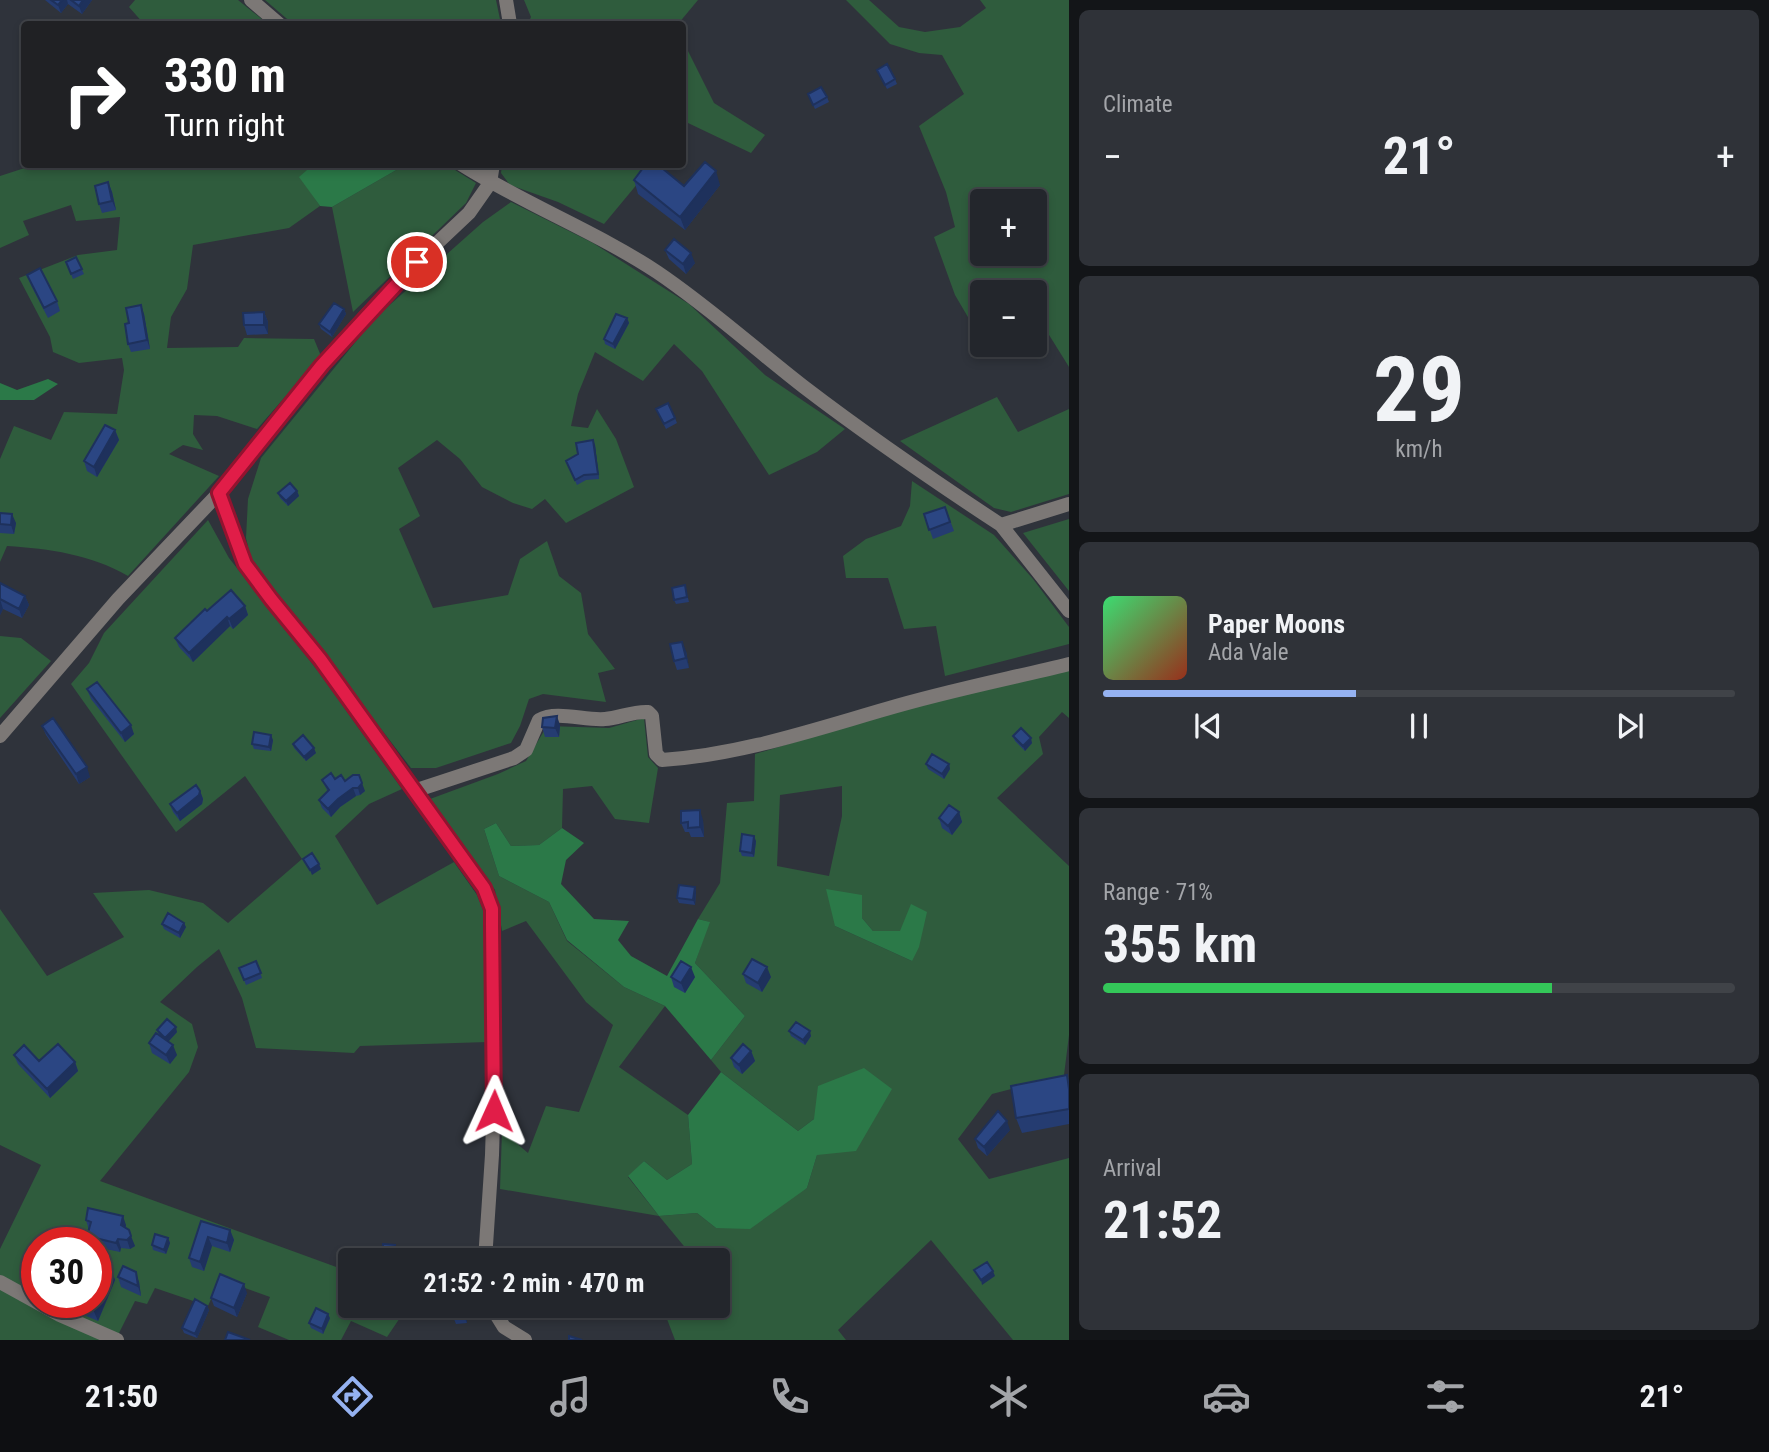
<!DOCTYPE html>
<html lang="en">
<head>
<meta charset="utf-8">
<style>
	:root { --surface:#23262c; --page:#2f3238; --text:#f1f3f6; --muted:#a3a5a9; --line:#404348; --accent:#95b2f1 }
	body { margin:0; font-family:"Roboto Condensed",sans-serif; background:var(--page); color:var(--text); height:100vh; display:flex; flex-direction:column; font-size:26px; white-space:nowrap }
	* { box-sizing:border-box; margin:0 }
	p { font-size:23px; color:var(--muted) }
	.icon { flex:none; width:38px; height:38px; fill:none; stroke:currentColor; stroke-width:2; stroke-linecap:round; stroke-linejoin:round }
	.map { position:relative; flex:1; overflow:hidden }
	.panel { display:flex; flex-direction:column; gap:10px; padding:10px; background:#131518; width:700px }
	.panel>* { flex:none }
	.hud { position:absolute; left:21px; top:21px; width:665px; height:147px; border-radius:7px; box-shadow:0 4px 10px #0003,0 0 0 2px var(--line); background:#202124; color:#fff; overflow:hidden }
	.buttons { position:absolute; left:970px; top:189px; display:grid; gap:14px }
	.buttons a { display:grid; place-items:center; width:77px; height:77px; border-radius:7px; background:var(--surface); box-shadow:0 4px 10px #0003,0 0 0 2px var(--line); font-size:35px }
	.speed { position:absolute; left:21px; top:1227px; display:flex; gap:14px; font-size:35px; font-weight:700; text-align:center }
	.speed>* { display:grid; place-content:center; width:91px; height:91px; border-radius:50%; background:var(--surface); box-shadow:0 4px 10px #0003,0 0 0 2px var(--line); line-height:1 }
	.speed .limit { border:10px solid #d22; background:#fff; color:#111 }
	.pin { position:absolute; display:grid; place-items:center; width:60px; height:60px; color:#fff; margin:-30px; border:4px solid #fff; border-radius:50%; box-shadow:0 2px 7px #0007 }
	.me { position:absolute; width:77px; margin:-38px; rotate:1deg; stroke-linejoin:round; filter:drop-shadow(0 0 5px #0008) }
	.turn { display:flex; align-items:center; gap:24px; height:147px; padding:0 28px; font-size:32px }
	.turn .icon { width:91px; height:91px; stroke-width:2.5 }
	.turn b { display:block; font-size:49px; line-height:60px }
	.big { font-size:52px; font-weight:700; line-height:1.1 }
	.panel .card { flex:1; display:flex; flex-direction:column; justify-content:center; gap:10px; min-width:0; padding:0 24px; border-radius:10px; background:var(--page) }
	.panel .dial { align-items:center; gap:0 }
	.dial b { font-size:91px; line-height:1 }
	.song { display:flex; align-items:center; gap:21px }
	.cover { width:84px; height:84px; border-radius:10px; background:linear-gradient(135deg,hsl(140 70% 55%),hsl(10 70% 35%)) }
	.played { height:7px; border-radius:4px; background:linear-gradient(90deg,var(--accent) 40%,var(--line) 40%) }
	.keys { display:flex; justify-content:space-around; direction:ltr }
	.heat { display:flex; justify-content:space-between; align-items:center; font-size:38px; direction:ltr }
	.charge { height:10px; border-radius:5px; background:linear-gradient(90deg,#34c759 71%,var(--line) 0) }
	.trip { position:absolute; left:338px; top:1248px; width:392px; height:70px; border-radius:7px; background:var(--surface); box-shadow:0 4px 10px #0003,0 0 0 2px var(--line); font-weight:700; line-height:70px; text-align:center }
	.menu { display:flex; height:112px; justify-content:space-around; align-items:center; background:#0e0f12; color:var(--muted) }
	.menu .icon { width:49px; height:49px }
	.menu .current { color:var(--accent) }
	.menu b { font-size:32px; color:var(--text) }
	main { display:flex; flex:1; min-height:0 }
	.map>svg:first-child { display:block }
	.green { fill:#2f5c3d; fill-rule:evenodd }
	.forest { fill:#2b7948 }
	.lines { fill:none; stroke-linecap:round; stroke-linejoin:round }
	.street { stroke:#7c7876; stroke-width:14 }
	.wall { fill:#253c71 }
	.shaded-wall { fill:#1e315c }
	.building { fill:#2b4683; stroke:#1e315c; stroke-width:2 }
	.route-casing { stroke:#92132f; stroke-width:18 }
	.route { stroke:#e11d48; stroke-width:12 }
</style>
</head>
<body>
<main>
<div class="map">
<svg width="1069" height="1340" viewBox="0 0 1069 1340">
	<rect width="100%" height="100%" fill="#2f333b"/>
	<path class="green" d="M135,0H238L268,24H195L190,19L184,24H144L129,7Z
		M265,0H496L501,24H293Z
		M524,0H698L678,24H528L531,17Z
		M846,0H869L899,27L925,32L960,27L986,8L980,0H1069V367L1041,322L1034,325V292H982V341L955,295L934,237L955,227L946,192L919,126L964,94L942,55L919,53L890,44ZM982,201H1034V254H982Z
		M682,39L714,103L765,135L751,153L688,123L683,129Z
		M37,164L314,165L300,177L320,206L289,228L193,245L187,289L171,317L167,348L238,347L244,338L314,339L321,356L257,429L217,416L194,415L193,434L203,450L183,445L169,454L219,476L128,576C90,554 50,549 7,546L0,562V459L14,426L51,440L64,412L117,414L124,370L122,358L79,363L53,352L50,337L19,278L78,255L117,250L120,217L76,221L71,205L23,221L29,235L0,248V176Z
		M405,165H447L476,183L466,203L353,312L332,207Z
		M502,165H653L604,224L558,202L510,185L501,173Z
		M511,202L593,243L689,304L765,375L845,429L817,452L769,475L702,371L674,344L643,381L595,352L578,394L571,426L588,428L597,409L616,439L634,487L566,523L545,499L532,509L513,503L482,487L460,459L437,440L398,468L420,516L399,529L433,608L508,595L520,559L547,541L559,576L581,593L588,634L615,669L598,673L606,702L543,694L529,699L520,726L511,743L436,768H411L251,560L246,538L248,499L261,458L375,318L483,222Z
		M997,397L1018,432L1069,409V494L1011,512L994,508L900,441Z
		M912,481L994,535L1033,579L1069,627V644L945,676L936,626L904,629L888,578H846L843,556L866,539L901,526L910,506Z
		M1069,519V591L1023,533Z
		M208,520L229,558L318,671L402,789L369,804L335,836L377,905L454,862L477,895L486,917L488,1042L360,1046L354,1053L256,1048L242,998L219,949L197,967L160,1002L192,1024L198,1047L189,1072L100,1181L350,1272V1306H408L387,1337L351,1321L341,1340H289L258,1327L270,1297L220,1279L208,1306L155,1288L147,1304L135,1301L118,1335L48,1302H96V1242H37V1295L0,1275V1249L41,1165L0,1145V909L47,976L124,937L93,893L149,890L203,903L228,923L302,859L245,776L176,832L71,684L89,663L104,633Z
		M0,636L21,638L51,661L0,718Z
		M1069,669V718L1062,712L1039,737L1043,754L997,798L1069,866V1035L1064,1075L992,1094L958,1139L989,1179L1069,1158V1340H1013L931,1240L838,1330L846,1340H675L662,1306H718V1260H684L688,1251L659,1216L500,1189L502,1131L528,1153L546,1106L579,1112L613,1025L586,1002L526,921L502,931L495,890L430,799L498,774L526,761L547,726L609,728L644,718L648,757L658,768L649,823L615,819L592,786L563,789L562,828L539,845L511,846L496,823L484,829L499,876L549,902L567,941L624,987L665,1006L619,1067L688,1115L692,1164L667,1180L644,1161L628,1177L659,1216L697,1213L716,1228L807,1188L817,1155L814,1119L798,1131L721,1072L711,1060L745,1016L695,963L709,922L698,919L720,883L727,803L754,801L755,754L887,714ZM842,786V816L829,876L777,866L780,795ZM862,895V918L873,931H900L912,961L835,926Z
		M0,1289L101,1340H0Z"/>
	<path class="forest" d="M314,164H405V165L332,207L320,206L299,177Z
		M48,379L58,384L34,400H0V383L17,390Z
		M496,823L511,846L539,845L562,828L584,843L566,860L561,884L594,919L629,921L618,940L631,956L667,976L698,919L710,922L695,963L745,1016L711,1060L665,1006L624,987L567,940L549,902L499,876L484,829Z
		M826,889L862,895V918L873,931H900L911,904L927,912L919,947L912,961L835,926Z
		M864,1068L892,1089L856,1151L817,1155L807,1188L750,1229L716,1228L697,1213L659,1216L628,1176L644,1161L667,1180L692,1164L688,1115L721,1072L798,1131L814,1119L818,1086Z"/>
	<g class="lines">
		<path class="street" d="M251,0L279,24
			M506,0L510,24
			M461,164C524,204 595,231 657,272C709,307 755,349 804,387C868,436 934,481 1001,525L1069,504
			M219,493L245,564L271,599L320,659L480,881L492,909V925L494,1089L492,1155L485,1260
			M1001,525L1069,611
			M0,736L118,599L219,493L322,365L368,313L417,262L469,213L490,183L493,164
			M414,791L514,758L526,750L539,720C557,710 585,721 605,719C619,718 633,711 648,712L652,716L656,754L662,760C739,755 813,730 886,709C946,691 1008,679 1069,664
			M0,1282L60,1315L117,1340
			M491,1306L504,1327L525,1340"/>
	</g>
	<path class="wall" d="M45,0H92L82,14L68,4L61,13Z
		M877,70L895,79L897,84L887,89Z
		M808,94L827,97L829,102L815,109Z
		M634,180L684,186L720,185L685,230L638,194Z
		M108,182L112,192L116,210L102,213L99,204Z
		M665,250L695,263L686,274L669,259Z
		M76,257L84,274L73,279L66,262Z
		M27,275L57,301L60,311L48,318L31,285Z
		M344,309L346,314L332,337L321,329L319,324Z
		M264,312L268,322V334L247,335L244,325Z
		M144,314L150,349L131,352L128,344L129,323Z
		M627,318L629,323L615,349L605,344L604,339Z
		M656,409L675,418L677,423L666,429Z
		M115,430L119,440L97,477L87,471L84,461Z
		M595,445L599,479L586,480L577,485L568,465Z
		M297,491L299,496L288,506L280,498L278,493Z
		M945,507L954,531L933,539L924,514Z
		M0,513L16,523L14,534L0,533Z
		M0,583L25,596L29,605L22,618L3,609L0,615Z
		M686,590L689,602L676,604L674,600Z
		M245,606L248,615L233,629L230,626L193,662L179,647L175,638L207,611Z
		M686,651L689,668L677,670L674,661Z
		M87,689L134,734L125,742L91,699Z
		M560,725L559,737H545L542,727Z
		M42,726L90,777L79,784L46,735Z
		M1013,736L1032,743L1025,751L1015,741Z
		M273,740L271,751L254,749L252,744Z
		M293,744L316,753L306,761L294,748Z
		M926,764H949L950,769L944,779L928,769Z
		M335,779L345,781L365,791L360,795L356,796L340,807L331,817L322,808L319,800L328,792L322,780Z
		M200,791L203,799L202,804L180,821L173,812L170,804Z
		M959,812L962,822L952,835L942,828L939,818Z
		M703,820L704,837H691L689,832H685L681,823Z
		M756,841L754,857L742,856L740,851Z
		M695,887L696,892L695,905L679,903L677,898Z
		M162,924L186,927L180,938L164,929Z
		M256,961L262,978L246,985L239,968Z
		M743,974L771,977L762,992L746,983Z
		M671,977H695L685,993L674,987Z
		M157,1030L177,1032L168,1042L177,1055L170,1064L152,1053L149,1043L159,1035Z
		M789,1031L811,1036L805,1045L791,1036Z
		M751,1051L755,1061L742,1074L734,1067L731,1058Z
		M14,1055L39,1061L75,1062L78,1071L50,1098L18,1064Z
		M1067,1075L1069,1082V1124L1022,1133L1016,1118Z
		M1010,1130L987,1156L978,1148L975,1139Z
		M86,1220L126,1225V1228L135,1246L130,1249L121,1248L120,1252L96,1247V1242H90L87,1236L89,1230Z
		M201,1221L230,1230L234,1240L230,1252L212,1246L204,1271L192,1267L189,1258Z
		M168,1238L170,1243L166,1254L153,1250L152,1245Z
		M110,1266L115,1280L98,1321L77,1312L74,1302H96Z
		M118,1277L139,1282L141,1296L121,1287Z
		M247,1293L237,1317L214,1306L211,1298Z
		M207,1306L209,1310L197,1338L184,1333L182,1328Z
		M452,1306H466L467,1323L456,1324L452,1314Z
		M330,1318L323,1334L311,1328L309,1323Z"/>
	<path class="shaded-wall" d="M62,0H67L68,4L61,13L58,5Z
		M83,0H92L82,14L79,6Z
		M716,171L720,185L685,230L680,217Z
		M108,182L112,192L116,210L112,201Z
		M691,253L695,263L686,274L683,264Z
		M141,305L144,314L150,349L147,340Z
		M344,309L346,314L332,337L330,332Z
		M264,312L268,322V334L264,325Z
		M627,318L629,323L615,349L613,344Z
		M115,430L119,440L97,477L94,467Z
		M593,440L595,445L599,479L598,474Z
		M297,491L299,496L288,506L286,501Z
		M12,514L16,523L14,534L11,525Z
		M25,596L29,605L22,618L19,609Z
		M0,599L3,609L0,615Z
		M245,606L248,615L233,629L229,619Z
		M227,617L230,626L193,662L189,653Z
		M682,642L686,651L689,668L686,658Z
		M557,716L560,725L559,737L555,728Z
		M131,725L134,734L125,742L121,733Z
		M271,735L273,740L271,751L269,747Z
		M1031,738L1032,743L1025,751L1023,746Z
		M314,748L316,753L306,761L304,757Z
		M949,764L950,769L944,779L942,774Z
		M87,767L90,777L79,784L76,774Z
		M362,783L365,791L360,795L358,788Z
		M353,788L356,796L340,807L331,817L328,809L338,799Z
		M200,791L203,799L202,804L180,821L177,813Z
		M700,810L703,820L704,837L700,827Z
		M959,812L962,822L952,835L948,826Z
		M754,836L756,841L754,857L752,853Z
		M319,864L321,869L312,875L310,870Z
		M695,887L696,892L695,905L693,900Z
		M184,923L186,927L180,938L179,933Z
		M691,967L695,977L685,993L681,983Z
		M767,967L771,977L762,992L758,983Z
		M176,1027L177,1032L167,1043L165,1038Z
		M810,1031L811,1036L805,1045L803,1040Z
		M173,1045L177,1055L170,1064L166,1055Z
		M751,1051L755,1061L742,1074L739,1065Z
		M75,1062L78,1071L50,1098L47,1089Z
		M1007,1121L1010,1130L987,1156L984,1147Z
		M123,1216L126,1225L124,1234L121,1225Z
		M230,1230L234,1240L230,1252L227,1243Z
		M131,1236L135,1246L130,1249L127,1240Z
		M208,1237L212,1246L204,1271L200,1262Z
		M168,1238L170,1243L166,1254L164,1250Z
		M118,1239L121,1248L120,1252L116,1243Z
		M395,1245L398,1255V1260H393Z
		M110,1266L115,1280L98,1321L92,1307L94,1302H96V1298Z
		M993,1271L995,1276L982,1285L981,1280Z
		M136,1272L139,1282L141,1296L138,1286Z
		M244,1284L247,1293L237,1317L234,1308Z
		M207,1306L209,1310L197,1338L195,1334Z
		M463,1306H466L467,1323L463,1314Z
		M328,1314L330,1318L323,1334L322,1329Z"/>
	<path class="building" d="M51,0H62L58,5Z
		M71,0H83L79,6Z
		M887,64L895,79L885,85L877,70Z
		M821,87L827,97L813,105L808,94Z
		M705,162L716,171L680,217L634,180L646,164H657L684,186Z
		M108,182L112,201L99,204L95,186Z
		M674,239L691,253L683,264L665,250Z
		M76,257L82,269L71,274L66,262Z
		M40,268L57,301L44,308L27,275Z
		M334,303L344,309L330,332L319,324Z
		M141,305L147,340L128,344L125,324L129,323L126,308Z
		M264,312V325H244L243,313Z
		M616,314L627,318L613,344L604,339Z
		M668,403L675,418L664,424L656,409Z
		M105,425L115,430L94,467L84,461Z
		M593,440L598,474L584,475L575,480L566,461L578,454L576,443Z
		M290,483L297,491L286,501L278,493Z
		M945,507L950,522L929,530L924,514Z
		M0,513L12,514L11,525L0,524Z
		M0,583L25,596L19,609L0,599Z
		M685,585L687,597L674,600L672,588Z
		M231,590L245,606L229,619L227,617L189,653L175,638L205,609L207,611Z
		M682,642L686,658L674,661L670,644Z
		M97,682L131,725L121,733L87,689Z
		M557,716L555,728L542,727L543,718Z
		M53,718L87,767L76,774L42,726Z
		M1021,728L1031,738L1023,746L1013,736Z
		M254,732L271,735L269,747L252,744Z
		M303,735L314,748L304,757L293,744Z
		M932,754L949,764L942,774L926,764Z
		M331,773L335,779L341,775L345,781L353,775H359L362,783L358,788H353L338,799L328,809L319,800L329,790L322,780Z
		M196,785L200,791L199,795L177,813L170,804Z
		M949,805L959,812L948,826L939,818Z
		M700,810V827L688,828V822L681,823V811Z
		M742,834L754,836L752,853L740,851Z
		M312,853L319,864L310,870L303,859Z
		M679,885L695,887L693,900L677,898Z
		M168,913L184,923L179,933L162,924Z
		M752,959L767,967L758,983L743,974Z
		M256,961L261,973L244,980L239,968Z
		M681,961L691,967L681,983L671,977Z
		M167,1019L176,1027L165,1038L157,1030Z
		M796,1022L810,1031L803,1040L789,1031Z
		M156,1033L173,1045L166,1055L149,1043Z
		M58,1044L75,1062L47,1089L14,1055L24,1045L39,1061Z
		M743,1044L751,1051L739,1065L731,1058Z
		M1067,1075L1069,1089V1109L1016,1118L1011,1086Z
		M998,1111L1007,1121L984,1147L975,1139Z
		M88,1208L123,1216L121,1225L129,1230L131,1236L127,1240L118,1239L116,1243L87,1236L91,1222L86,1220Z
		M201,1221L230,1230L227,1243L208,1237L200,1262L189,1258Z
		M155,1234L168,1238L164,1250L152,1245Z
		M383,1244L395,1245L393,1260H382Z
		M96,1260L110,1266L96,1298Z
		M987,1262L993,1271L981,1280L974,1270Z
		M123,1266L136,1272L138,1286L118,1277Z
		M220,1274L244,1284L234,1308L211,1298Z
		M195,1299L207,1306L195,1334L182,1328Z
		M82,1302H94L92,1307Z
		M452,1306H463V1314H452Z
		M316,1308L328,1314L322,1329L309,1323Z
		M228,1332L250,1340H225Z
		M569,1336L582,1340H569Z"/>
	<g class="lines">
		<g class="route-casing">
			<path id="route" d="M417,262L322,365L219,493L245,564L271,599L320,659L484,888L492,909V925L494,1111"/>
		</g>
		<use href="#route" class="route"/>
	</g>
</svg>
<div class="buttons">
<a>+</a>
<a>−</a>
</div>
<div class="speed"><div class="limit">30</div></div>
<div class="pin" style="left:417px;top:262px;background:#d93025"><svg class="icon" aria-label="arrive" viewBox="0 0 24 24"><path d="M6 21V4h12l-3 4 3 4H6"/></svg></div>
<svg class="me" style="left:494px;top:1111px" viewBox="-20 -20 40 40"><path d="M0-17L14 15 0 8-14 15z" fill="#e11d48" stroke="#fff" stroke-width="4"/></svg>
<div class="trip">21:52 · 2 min · 470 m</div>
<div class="hud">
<div class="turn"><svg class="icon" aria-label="right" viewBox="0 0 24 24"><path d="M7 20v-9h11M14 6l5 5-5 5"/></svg><div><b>330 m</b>Turn right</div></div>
</div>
</div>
<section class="panel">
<div class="card"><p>Climate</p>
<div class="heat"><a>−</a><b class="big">21°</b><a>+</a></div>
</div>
<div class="card dial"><b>29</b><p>km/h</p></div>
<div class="card">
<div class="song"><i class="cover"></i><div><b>Paper Moons</b><p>Ada Vale</p></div></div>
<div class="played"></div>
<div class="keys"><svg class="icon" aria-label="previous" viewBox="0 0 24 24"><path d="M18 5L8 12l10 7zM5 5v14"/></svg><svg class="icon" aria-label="pause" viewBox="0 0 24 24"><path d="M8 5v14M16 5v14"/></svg><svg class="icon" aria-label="next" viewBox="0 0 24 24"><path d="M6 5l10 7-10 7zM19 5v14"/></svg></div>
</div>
<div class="card"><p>Range · 71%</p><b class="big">355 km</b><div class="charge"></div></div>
<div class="card"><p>Arrival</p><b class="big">21:52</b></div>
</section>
</main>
<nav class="menu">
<b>21:50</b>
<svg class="icon current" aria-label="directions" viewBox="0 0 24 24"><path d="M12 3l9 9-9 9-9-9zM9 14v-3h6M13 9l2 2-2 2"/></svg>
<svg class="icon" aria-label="music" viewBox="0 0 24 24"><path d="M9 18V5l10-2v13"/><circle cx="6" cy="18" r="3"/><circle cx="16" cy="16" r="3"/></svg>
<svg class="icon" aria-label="phone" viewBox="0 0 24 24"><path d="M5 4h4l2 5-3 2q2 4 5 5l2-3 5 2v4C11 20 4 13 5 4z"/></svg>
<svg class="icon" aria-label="climate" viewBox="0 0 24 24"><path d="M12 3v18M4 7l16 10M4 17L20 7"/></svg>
<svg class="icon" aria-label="car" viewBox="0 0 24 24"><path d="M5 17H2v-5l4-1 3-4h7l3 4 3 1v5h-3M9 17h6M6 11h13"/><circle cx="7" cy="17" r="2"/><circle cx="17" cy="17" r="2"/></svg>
<svg class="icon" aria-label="filters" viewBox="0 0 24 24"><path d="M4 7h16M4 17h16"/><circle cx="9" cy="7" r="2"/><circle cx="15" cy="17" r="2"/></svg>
<b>21°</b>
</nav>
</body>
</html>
